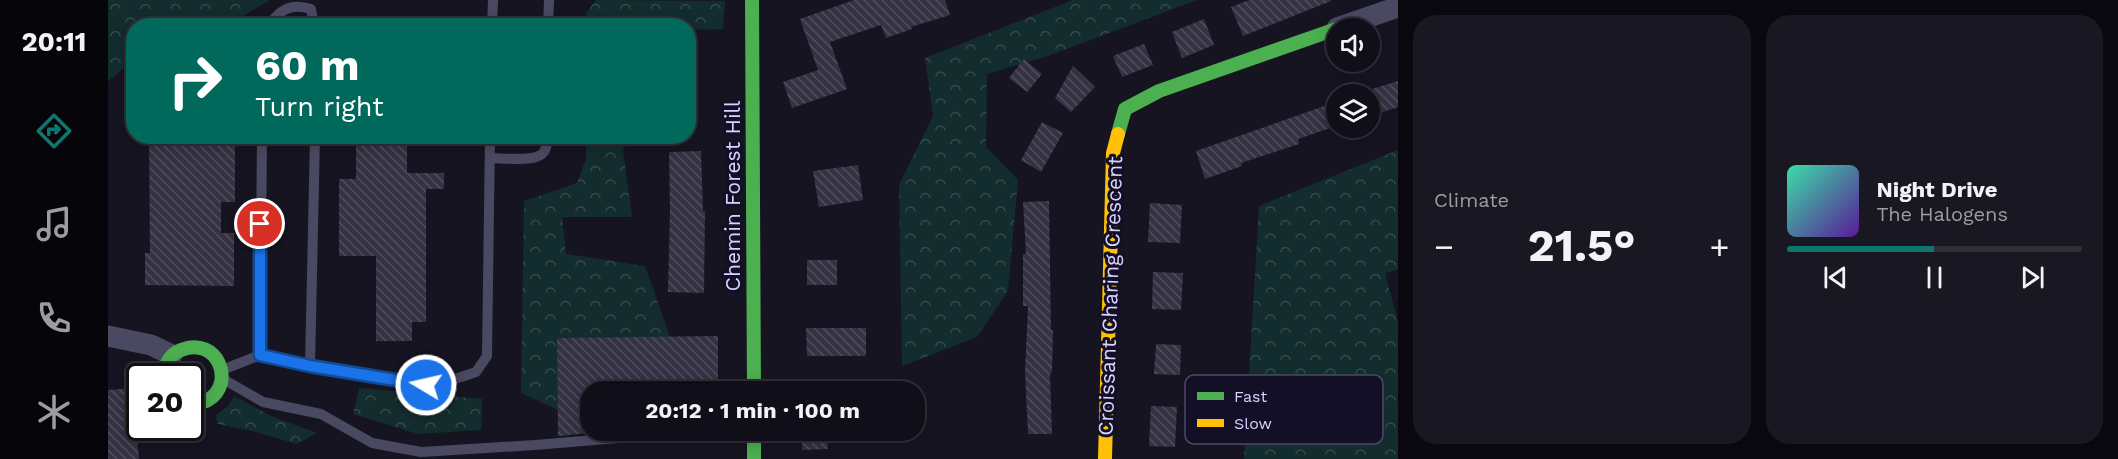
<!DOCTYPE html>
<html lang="en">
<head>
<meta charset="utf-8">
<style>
	:root { --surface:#100f19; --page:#191822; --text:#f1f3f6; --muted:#9c9ca2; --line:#302f38; --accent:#0f766e }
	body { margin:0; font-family:"Work Sans",sans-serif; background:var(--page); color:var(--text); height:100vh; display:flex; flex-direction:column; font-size:22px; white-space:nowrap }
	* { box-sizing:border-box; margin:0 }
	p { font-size:20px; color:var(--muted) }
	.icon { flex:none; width:33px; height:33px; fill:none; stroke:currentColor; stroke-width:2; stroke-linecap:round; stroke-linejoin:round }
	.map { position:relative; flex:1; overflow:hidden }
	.sheet { display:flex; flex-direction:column; gap:15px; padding:15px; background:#09080e; width:720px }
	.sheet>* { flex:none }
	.banner { position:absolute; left:18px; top:18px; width:570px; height:126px; border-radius:24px; box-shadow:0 3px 15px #0003,0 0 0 2px var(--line); background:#00695c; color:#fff; overflow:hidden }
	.tools { position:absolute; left:1218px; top:18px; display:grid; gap:12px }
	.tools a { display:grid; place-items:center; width:54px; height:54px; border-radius:50%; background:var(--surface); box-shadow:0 3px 15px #0003,0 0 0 2px var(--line); font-size:30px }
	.speed { position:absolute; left:18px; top:363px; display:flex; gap:12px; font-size:30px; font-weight:700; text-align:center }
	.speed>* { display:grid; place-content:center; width:78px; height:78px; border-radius:50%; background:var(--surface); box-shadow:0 3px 15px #0003,0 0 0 2px var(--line); line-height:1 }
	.speed .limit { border:3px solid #111; border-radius:9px; background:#fff; color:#111 }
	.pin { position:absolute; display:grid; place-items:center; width:51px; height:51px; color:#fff; margin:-26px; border:3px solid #fff; border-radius:50%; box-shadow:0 2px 6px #0007 }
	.me { position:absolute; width:66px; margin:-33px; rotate:279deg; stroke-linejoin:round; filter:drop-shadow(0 0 4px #0008) }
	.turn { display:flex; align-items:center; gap:21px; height:126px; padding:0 30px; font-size:27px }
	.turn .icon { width:78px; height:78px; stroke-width:2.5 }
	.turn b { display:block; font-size:42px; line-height:51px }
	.big { font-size:45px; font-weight:700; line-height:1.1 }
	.sheet .widget { flex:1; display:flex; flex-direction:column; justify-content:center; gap:9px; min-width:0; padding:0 21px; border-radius:24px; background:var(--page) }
	.song { display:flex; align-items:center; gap:18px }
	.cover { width:72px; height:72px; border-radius:9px; background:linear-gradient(135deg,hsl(160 70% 55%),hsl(270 70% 35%)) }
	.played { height:6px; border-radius:3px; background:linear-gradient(90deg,var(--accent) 50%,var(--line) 50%) }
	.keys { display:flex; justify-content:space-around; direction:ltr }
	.heat { display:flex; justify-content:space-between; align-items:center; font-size:33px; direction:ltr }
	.sheet .tiles { flex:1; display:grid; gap:15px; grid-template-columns:repeat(2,1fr) }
	.trip { position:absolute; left:472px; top:381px; width:345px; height:60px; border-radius:24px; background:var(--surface); box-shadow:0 3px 15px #0003,0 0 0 2px var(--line); font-weight:700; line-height:60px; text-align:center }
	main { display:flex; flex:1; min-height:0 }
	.tab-bar { display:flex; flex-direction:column; width:108px; justify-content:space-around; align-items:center; background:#06060a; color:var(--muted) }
	.tab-bar .icon { width:42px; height:42px }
	.tab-bar .active { color:var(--accent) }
	.tab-bar b { font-size:27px; color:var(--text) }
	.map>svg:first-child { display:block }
	.forest { fill:url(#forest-crowns) }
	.building { fill:url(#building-back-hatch) }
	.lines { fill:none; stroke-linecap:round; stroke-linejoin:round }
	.lane { stroke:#4a4962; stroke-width:10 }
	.street { stroke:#4a4962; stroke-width:21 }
	.fast { stroke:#4caf50; stroke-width:14 }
	.slow { stroke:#ffc107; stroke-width:14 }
	.route-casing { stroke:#114b97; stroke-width:15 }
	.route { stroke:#1a73e8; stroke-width:10 }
	.labels { text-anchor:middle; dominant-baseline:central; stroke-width:6; stroke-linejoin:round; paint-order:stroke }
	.street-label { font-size:21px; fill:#d9d4ff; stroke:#130f26 }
	.key { fill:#130f26; stroke:#4e4a67; stroke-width:1.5 }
	.key-label { font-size:16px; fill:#d9d4ff }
</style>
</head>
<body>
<main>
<nav class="tab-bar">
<b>20:11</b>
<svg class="icon active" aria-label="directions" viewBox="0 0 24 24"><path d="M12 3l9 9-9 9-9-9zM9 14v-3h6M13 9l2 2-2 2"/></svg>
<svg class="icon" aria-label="music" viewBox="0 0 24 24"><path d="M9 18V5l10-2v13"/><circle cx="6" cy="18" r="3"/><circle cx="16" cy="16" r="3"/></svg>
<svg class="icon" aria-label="phone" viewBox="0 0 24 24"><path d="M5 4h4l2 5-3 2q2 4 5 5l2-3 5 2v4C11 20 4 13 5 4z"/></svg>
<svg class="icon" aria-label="climate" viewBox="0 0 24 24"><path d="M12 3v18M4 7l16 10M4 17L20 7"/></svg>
</nav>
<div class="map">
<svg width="1290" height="459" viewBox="0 0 1290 459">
	<defs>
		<pattern id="forest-crowns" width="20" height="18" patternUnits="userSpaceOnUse" patternTransform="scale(1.5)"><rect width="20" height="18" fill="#132c2d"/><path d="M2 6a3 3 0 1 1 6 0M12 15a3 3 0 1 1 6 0" fill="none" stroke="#354a4c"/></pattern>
		<pattern id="building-back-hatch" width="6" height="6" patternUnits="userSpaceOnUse" patternTransform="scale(1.5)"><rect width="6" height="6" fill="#343243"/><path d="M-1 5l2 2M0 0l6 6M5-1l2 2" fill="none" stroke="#514f5f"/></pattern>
	</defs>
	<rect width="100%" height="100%" fill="#161421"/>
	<path class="forest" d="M0,0H162L119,25L26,26L25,61L0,81Z
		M488,0L617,1L615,29L581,30L580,26L478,25V13Z
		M965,0H1089L940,56L879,74L878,147L910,180L900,291L869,337L794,366L791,185L825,116L817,58Z
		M478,137H523L515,150L524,217H454L458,254L537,266L562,337L449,338L450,410L413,393L416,201L469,183L478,159Z
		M1290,150V270L1277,273L1290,322V459H1136L1151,206Z
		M251,388L374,399L373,430L310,434L245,414Z
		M126,396L163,416L209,433L189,444L148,432L110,424L107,416L121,405Z"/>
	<path class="building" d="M746,0H837L842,15L803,27L804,29L778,38L773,25L722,42L739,89L684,108L675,82L710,70L692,19Z
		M1141,0H1223V1L1135,36L1123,7Z
		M1096,19L1106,45L1074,58L1064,32Z
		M1036,44L1045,65L1014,77L1005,56Z
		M916,59L934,74L919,92L901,78Z
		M965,66L987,87L963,112L947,98Z
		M1290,81V107L1269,114L1261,90Z
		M1228,102V126L1190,139L1191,144L1133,163L1134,166L1097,179L1088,151Z
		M934,122L955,133L933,172L913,160Z
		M41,136H127V202H113V233H126V286L37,285V253H42Z
		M248,136H299V173H336V189H318V322H304V341H268V256H231V179H248Z
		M593,151L595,211H597L596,293L560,292L562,210L561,152Z
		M750,165L755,200L711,207L705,171Z
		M941,201L943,330H945L944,373H942L944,434H920L917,372L920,306H915V254H918L915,202Z
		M1042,203L1074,205L1072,243L1040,242Z
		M699,260H729V285H699Z
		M1045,272L1075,273L1073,310L1044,309Z
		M698,328H758V356H699Z
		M610,336V392H483V396H480L481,433L450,436L449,338Z
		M1048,344L1073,345L1072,375L1046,374Z
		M24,388L31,459H0V390Z
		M1043,406L1069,407L1067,447L1041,446Z
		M693,430H719L720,449L694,450Z"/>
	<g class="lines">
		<path class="lane" d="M161,26C171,9 185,3 203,9L206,26
			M384,26L385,0
			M440,26L441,0
			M382,158C394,158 425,162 434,154C439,150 439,143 440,136
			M152,355L154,136
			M202,366L207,136
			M114,370L152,355L202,366L318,385L350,378L368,372L379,356L382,136
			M115,379L155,402L213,414L264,443L313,452L427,445L606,430"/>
		<path class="street" d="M1229,28L1290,7
			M0,336L43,345L64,355"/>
		<path class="fast" d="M644,0L646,392
			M1010,134L1017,109L1051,91L1228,29
			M56,376C57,364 61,355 73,350C110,335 128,384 100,400C95,403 88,404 82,405
			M646,430V459"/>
		<path class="slow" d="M997,459L1005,153L1010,134"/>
	</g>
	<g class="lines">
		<g class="route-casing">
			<path id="route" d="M152,224V355L202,366L318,385"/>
		</g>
		<use href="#route" class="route"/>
	</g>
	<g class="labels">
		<g class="street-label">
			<text transform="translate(624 196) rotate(-90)">Chemin Forest Hill</text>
			<text transform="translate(1002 296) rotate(-88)">Croissant Charing Crescent</text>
		</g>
	</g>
	<rect x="1077" y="375" width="198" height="69" rx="9" class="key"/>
	<rect x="1089" y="392" width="27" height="8" fill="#4caf50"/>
	<rect x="1089" y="419" width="27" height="8" fill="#ffc107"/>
	<g class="key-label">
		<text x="1126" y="402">Fast</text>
		<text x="1126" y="429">Slow</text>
	</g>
</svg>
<div class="tools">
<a><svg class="icon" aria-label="sound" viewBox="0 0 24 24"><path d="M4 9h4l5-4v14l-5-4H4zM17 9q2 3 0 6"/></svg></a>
<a><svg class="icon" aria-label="layers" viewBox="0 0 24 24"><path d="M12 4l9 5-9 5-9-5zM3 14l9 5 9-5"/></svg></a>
</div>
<div class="speed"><div class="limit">20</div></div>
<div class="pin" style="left:152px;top:224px;background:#d93025"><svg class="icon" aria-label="arrive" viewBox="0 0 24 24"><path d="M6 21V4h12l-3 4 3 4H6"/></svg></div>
<svg class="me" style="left:318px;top:385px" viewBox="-20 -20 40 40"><circle r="17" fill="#1a73e8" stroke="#fff" stroke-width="3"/><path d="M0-11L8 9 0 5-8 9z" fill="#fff"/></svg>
<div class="trip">20:12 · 1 min · 100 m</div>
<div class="banner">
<div class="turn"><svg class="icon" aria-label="right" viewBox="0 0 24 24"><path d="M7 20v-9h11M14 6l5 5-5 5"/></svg><div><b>60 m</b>Turn right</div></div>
</div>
</div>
<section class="sheet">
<div class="tiles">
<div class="widget"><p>Climate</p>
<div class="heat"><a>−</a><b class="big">21.5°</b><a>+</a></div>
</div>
<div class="widget">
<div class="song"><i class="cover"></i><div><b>Night Drive</b><p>The Halogens</p></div></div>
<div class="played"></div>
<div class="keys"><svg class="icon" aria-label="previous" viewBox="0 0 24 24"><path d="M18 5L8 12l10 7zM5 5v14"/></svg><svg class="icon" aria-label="pause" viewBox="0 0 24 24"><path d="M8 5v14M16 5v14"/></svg><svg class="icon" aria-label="next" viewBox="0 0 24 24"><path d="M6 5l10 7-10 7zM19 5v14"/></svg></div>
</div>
</div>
</section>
</main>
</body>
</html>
